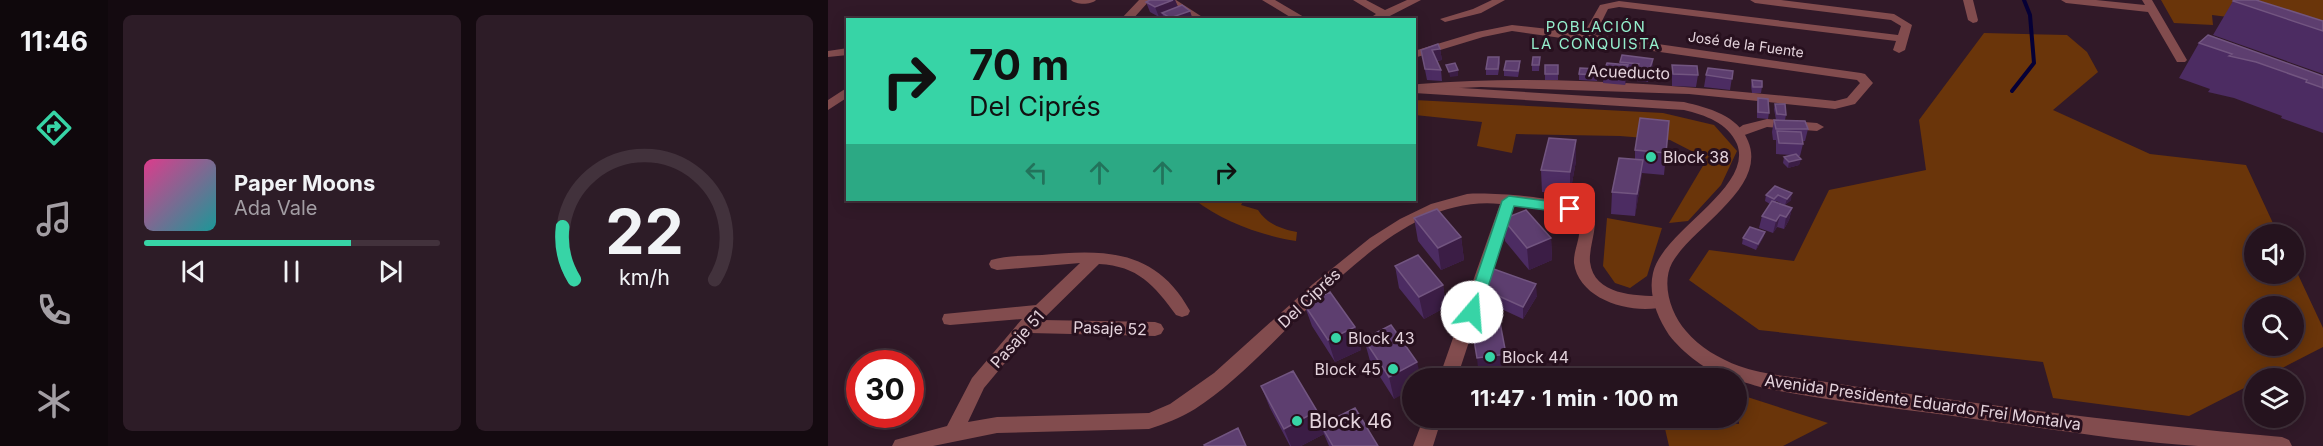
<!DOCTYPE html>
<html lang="en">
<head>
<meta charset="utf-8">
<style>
	:root { --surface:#25131e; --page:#2d1c27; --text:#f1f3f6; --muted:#a39ea4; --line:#42323c; --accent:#37d4a6 }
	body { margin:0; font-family:Inter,sans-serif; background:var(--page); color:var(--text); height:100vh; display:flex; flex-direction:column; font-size:22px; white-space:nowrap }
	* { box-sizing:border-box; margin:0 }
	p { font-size:20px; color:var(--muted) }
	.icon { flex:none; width:33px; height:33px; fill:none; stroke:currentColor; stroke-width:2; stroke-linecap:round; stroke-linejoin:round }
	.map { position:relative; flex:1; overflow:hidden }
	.side { display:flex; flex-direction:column; gap:15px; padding:15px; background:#140a10; width:720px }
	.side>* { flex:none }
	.banner { position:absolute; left:18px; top:18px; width:570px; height:183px; border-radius:0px; box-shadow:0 3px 15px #0003,0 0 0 2px var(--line); background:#37d4a6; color:#111; overflow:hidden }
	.tools { position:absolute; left:1416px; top:224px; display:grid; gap:12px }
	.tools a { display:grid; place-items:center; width:60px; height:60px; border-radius:50%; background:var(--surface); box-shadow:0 3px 15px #0003,0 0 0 2px var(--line); font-size:30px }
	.speed { position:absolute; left:18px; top:350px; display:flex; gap:12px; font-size:30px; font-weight:700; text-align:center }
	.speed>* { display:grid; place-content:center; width:78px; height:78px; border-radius:50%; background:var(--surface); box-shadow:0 3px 15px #0003,0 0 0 2px var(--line); line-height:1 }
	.speed .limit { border:9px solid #d22; background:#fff; color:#111 }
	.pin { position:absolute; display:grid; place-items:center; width:51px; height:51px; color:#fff; margin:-26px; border-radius:12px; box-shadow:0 3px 9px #0006 }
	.me { position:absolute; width:66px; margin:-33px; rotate:18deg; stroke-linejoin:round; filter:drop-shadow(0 0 4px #0008) }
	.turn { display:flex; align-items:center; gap:21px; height:126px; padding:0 24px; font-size:27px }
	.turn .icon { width:78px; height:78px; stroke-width:2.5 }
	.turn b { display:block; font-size:42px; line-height:51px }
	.lanes { display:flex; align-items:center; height:57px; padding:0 24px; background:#0003; justify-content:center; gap:30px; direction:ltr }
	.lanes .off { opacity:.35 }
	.side .widget { flex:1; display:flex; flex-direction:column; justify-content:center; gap:9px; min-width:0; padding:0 21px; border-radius:9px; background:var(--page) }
	.side .dial { align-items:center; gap:0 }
	.dial svg { height:156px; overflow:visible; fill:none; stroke:var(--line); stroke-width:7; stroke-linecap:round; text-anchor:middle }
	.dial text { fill:var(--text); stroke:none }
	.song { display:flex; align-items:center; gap:18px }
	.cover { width:72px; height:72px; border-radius:9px; background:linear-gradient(135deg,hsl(330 70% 55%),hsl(180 70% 35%)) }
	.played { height:6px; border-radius:3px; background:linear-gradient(90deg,var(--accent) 70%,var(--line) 70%) }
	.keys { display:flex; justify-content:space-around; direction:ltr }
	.side .tiles { flex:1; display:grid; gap:15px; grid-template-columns:repeat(2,1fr) }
	.trip { position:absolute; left:574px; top:368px; width:345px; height:60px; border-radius:30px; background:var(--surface); box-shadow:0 3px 15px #0003,0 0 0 2px var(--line); font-weight:700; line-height:60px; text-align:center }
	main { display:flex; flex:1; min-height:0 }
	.tabs { display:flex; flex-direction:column; width:108px; justify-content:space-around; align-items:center; background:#0f080c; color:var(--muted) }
	.tabs .icon { width:42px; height:42px }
	.tabs .current { color:var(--accent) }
	.tabs b { font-size:27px; color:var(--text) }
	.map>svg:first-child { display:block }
	.green { fill:#6a350a; fill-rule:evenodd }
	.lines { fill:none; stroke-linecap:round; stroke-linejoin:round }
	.stream { stroke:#060036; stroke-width:4 }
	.minor { fill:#824c4e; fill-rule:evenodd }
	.tertiary { fill:#824c4e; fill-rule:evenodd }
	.wall { fill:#4c2c62 }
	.shaded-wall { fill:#3b1d45 }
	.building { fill:#5d3e6f; stroke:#725580; stroke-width:1.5 }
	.route { fill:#37d4a6; stroke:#248a6c; stroke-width:1.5 }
	.poi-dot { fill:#37d4a6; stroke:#27101e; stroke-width:2 }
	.labels { text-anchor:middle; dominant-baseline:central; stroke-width:6; stroke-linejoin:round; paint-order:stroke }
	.far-street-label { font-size:14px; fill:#e4d3dc; stroke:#27101e }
	.far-neighbourhood-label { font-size:15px; letter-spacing:1.5px; fill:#94efcd; stroke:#27101e }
	.street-label { font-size:16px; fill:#e4d3dc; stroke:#27101e }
	.poi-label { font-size:16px; fill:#e4d3dc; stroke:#27101e; text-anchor:start }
	.near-poi-label { font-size:20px; fill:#e4d3dc; stroke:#27101e; text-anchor:start }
</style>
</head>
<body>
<main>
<nav class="tabs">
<b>11:46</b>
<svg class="icon current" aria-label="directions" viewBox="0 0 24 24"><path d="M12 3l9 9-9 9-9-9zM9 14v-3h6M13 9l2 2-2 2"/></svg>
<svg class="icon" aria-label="music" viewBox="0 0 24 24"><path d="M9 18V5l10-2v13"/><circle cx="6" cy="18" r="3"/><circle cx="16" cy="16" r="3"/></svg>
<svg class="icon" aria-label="phone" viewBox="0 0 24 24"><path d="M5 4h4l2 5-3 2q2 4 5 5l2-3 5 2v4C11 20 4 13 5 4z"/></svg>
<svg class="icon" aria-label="climate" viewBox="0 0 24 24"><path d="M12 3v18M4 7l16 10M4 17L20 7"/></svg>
</nav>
<section class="side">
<div class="tiles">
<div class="widget">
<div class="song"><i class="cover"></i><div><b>Paper Moons</b><p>Ada Vale</p></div></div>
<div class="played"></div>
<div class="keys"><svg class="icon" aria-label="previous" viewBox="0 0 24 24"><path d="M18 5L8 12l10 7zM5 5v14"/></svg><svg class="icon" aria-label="pause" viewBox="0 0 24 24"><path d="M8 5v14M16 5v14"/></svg><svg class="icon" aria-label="next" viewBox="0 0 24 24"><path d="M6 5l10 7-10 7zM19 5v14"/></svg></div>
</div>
<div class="widget dial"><svg viewBox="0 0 100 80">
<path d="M14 69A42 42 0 1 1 86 69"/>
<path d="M14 69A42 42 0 0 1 8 42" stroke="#37d4a6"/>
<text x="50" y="56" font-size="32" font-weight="700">22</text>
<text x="50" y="72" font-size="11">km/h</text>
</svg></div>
</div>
</section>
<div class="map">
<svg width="1495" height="446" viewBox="0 0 1495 446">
	<rect width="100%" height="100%" fill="#311928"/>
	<path class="green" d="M1333,0H1495V29L1384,15L1385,25L1346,23Z
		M1156,33L1239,35L1259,52L1270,72L1225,110L1322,154L1418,165L1450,234H1426V273H1466V266L1495,328V347L1435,378H1426V383L1361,416L1225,398L1215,362L931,330L861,280L881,250L966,261L1001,190L1098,170L1091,120ZM1426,306H1466V345H1426Z
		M586,100L835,113L886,125L909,151L893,185L860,221L841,223L879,159L842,140L792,136L688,134L684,153L649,146L654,122L587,115Z
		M367,200H416L413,205L430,210C439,224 453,229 469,232L468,241C434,236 394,221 367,200Z
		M779,218L834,228L819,276L802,288L787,283L775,266Z
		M910,394L1000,423L955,446H841L835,420L911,424Z"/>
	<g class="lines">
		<path class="stream" d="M1184,91L1206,63L1202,15L1196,0"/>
		<path class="minor" d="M243,0H268C263,5 248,5 243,0Z
			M340,0H348L379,20H366L340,4Z
			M434,0H447L481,20H467Z
			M525,0H538L557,10L579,0H593L554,20H539L548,14Z
			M664,0H677L653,13L617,22L612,19L645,9Z
			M922,0H953L1066,14L1084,25L1077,50L1071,53L1065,50L1068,41L791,7L780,9L767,35L1033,73L1037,74L1045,83L1027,104L1007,109L861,94L653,87L586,90L587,85L591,84C729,73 869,87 1007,101L1019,98L1032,83L1029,80L684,31L655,37L586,58V51L649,32L684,25L756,33L772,5L791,1L1070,35L1073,26L1063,20L927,3Z
			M1135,0H1145L1150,20L1149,22L1145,23L1140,20Z
			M1233,0H1268L1317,5L1314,0H1324L1359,60L1357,62H1349L1320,12L1238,3Z
			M20,48V55L0,57V51Z
			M20,87V97L0,110V100Z
			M939,119L989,123L996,127L989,131L939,127L911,137L904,133L915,125Z
			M639,194C663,192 736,197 755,210C760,213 763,219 767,224C766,237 761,250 762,262C766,295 807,296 833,296L839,298L841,302L839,306C807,316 751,301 746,263C745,249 756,233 749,221L733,211L686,206L629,378H611L672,204C552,192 459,351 367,409C352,418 337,424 321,429L169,433L105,446H64L67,440L119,426L144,378L194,319L122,325L116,324L114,319L116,314L208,305L252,263L169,270L163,268L161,264L163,260C179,255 198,256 214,255C277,249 328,249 362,311L360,315L354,317L348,315C326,285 310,266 271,264L214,320L327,322L333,324L336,329L333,334L327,336L202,333L156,388L140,422L169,417L321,413L342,404L386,373L485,284L542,238L572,219L603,204Z
			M596,417H614L605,446H585Z"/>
		<path class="tertiary" d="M311,0H322L304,20H292Z
			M586,85L856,102C880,108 910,115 920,141C940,188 864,227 844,263C833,284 843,314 858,331C871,347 892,359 911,366C933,374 957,376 979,379C1011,384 1043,389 1075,393C1201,411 1327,426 1454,437L1461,440L1464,446C1433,446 1401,446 1370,446C1297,442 1218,428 1146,419C1076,409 1005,402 936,388C924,385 911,380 902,378C880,373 854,352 841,335C829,317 820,294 825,273C834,231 926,188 909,144C900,123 877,115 856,110L586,93Z"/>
	</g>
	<path class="wall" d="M347,0L350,7L365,20H336L335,16L331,17L322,12L318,2Z
		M1405,1L1495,21V74L1385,35Z
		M1371,43L1495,76V133L1453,118L1454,116L1406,98L1380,92L1382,89L1351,78Z
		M612,49L614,60L609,61L613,70L614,81L599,80L593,50Z
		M671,57L672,63L670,75H658V69Z
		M712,57L711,71H704V65Z
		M825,59L824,70L820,82L808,81L809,75L799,73L797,85L775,83L776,71L792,64V62Z
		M692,61V67L690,77L676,76V70Z
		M717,65H730V80H717Z
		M844,65L870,75L868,87L844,86Z
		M905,71L902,90L876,87L878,75Z
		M751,74L770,75L769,81L751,80Z
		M924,80L934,87L933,93H924L923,86Z
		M930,98L941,113L940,119L929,118V104Z
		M947,104L958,115L957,120L980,129L977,141H974L975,144L972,156H969L973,159L971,165L960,168L955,163L956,157L964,155L948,154V140H945L944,132L946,120H948L946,109Z
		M841,121L836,175L814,173L807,216L783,214L784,192L807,159V150Z
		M748,140V161L742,194L714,192L713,170Z
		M947,186L963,200L957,205L948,201V202L964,208L961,220L956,229L949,227L945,233L931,228L934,216L942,204L937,201L938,195Z
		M586,218L633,237L636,260L613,270L590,241Z
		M675,219L723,238L724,260L701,270L677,241Z
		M937,232L935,238L928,250L914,244L915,238Z
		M567,266L615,285L618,307L596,319L571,288Z
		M653,288L709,296L695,319L654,300Z
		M476,304L527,327L533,350L507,362L484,326Z
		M536,339L593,378L566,399L542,361Z
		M433,386L494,425L550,446H501L496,434L473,446H462L442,408Z"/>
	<path class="shaded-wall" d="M345,0H347L351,9L334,13L335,16L331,17L327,7Z
		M362,11L365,20H343L342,18Z
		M612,49L614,60L605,61L604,50Z
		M825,59L824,70L820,82L821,71Z
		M800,65L799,76L797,85V74Z
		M630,70V76L622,77L621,72Z
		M748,140V161L742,194V172Z
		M973,159L971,165L960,168L961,162Z
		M815,160L813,182L807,216L809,194Z
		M964,193L963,200L957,205L959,199Z
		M964,208L961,220L956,229L958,217Z
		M952,215L949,227L945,233L948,221Z
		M937,232L935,238L928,250L930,244Z
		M633,237L636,260L613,270L610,248Z
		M723,238L724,260L701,270L699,248Z
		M708,284L709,296L695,319V307Z
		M615,285L618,307L596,319L591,297Z
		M527,327L533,350L507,362L500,340Z
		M678,354L680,376L667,378H651L649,358Z
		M589,362L593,378H585V389L566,399L561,377Z
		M489,411L496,434L473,446H463L456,429Z"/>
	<path class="building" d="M322,0H345L327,7L318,2Z
		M1406,0H1428L1495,21V31L1405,1Z
		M354,5L362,11L342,18L334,13Z
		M1380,35L1495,76V88L1478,82L1479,80L1428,62L1401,56L1404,54L1371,43Z
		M610,44L612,49L604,50L613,70L597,69L593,50Z
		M794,55L825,59L821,71L809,69L811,64L792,62Z
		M660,57H671L670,69H658Z
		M705,57H712L711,65H704Z
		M678,61H692L690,71L676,70Z
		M627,63L630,70L621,72L618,65Z
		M779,63L800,65L797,74L776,71Z
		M717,65H730V74H717Z
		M844,65L869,66L870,75L845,74Z
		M752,68L770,69L769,75L751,74Z
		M880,68L905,71L904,79L878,75Z
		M924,80L934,81V87H925Z
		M930,98L940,99L941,113L930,112Z
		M947,104H957L958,115L949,114Z
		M812,118L841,121L838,153L807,150Z
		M946,120L977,121L980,129H948Z
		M949,131L973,132L975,144L951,143Z
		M721,138L748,140L742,172L713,170Z
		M968,154L973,159L961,162L956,157Z
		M791,158L815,160L809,194L784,192Z
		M947,186L964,193L959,199L950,195L946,199L938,195Z
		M944,201L964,208L958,217L952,215L948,221L934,216Z
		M609,209L633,237L610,248L586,218Z
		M698,210L723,238L699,248L675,219Z
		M922,227L937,232L930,244L915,238Z
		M590,255L615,285L591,297L567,266Z
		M660,267L708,284L695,307L653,288Z
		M502,292L527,327L500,340L476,304Z
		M670,312L678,354L649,358L642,316Z
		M563,325L589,362L561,377L536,339Z
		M465,371L489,411L456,429L433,386Z
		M527,408L550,446H505L493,425Z
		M410,428L418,446H377L376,445Z"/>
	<path class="route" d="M681,196L742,204L749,209L742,213L686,206L652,312L650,316H639L637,312L674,201Z"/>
	<g class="poi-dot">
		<circle cx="823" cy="157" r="6"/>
		<circle cx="508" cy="338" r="6"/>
		<circle cx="662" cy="357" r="6"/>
		<circle cx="565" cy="369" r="6"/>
		<circle cx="469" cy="421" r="6"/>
	</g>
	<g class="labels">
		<g class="far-street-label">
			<text transform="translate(918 44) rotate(8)">José de la Fuente</text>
		</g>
		<g class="far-neighbourhood-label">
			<text x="768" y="26">POBLACIÓN<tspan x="768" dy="17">LA CONQUISTA</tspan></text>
		</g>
		<g class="street-label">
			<text transform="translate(801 72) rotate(2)">Acueducto</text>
			<text transform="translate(481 298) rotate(-43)">Del Ciprés</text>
			<text transform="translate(282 328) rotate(2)">Pasaje 52</text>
			<text transform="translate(189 339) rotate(-48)">Pasaje 51</text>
			<text transform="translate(1095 402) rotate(8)">Avenida Presidente Eduardo Frei Montalva</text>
		</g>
		<g class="poi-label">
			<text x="835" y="157">Block 38</text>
			<text x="520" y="338">Block 43</text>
			<text x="674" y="357">Block 44</text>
			<text x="553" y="369" text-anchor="end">Block 45</text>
		</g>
		<g class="near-poi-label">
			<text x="481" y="421">Block 46</text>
		</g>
	</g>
</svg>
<div class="tools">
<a><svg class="icon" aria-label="sound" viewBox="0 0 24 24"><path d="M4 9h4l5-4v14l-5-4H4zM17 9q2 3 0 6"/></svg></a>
<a><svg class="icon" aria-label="search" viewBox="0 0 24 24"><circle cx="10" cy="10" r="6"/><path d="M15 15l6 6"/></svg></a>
<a><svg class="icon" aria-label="layers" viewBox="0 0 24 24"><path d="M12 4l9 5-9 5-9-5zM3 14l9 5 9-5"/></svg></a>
</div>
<div class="speed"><div class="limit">30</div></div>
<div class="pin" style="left:742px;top:209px;background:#d93025"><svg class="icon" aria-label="arrive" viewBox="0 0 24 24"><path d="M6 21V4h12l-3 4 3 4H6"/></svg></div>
<svg class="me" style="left:644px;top:312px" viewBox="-20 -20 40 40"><circle r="19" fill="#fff"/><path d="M0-13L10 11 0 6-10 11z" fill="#37d4a6"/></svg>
<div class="trip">11:47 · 1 min · 100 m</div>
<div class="banner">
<div class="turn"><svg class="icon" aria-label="right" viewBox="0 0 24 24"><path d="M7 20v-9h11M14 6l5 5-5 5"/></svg><div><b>70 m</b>Del Ciprés</div></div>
<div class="lanes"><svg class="icon off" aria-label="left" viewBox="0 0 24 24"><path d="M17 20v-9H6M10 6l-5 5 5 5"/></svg><svg class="icon off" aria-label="ahead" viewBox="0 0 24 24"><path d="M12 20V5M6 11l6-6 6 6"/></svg><svg class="icon off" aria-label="ahead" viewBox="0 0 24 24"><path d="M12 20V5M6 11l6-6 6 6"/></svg><svg class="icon" aria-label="right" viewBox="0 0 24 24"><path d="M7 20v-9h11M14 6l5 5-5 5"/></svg></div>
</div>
</div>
</main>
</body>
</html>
